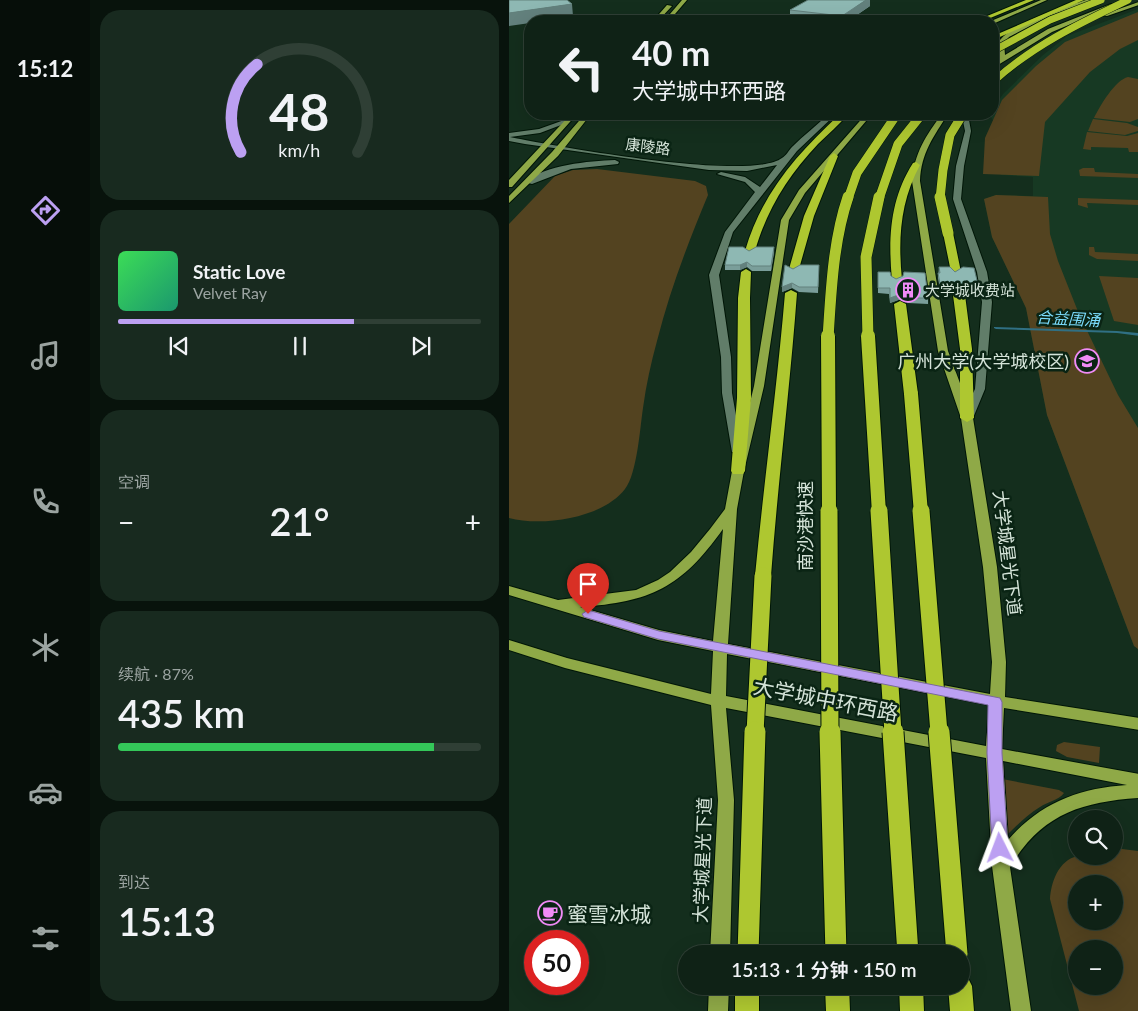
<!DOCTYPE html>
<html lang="zh">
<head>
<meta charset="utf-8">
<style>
	:root { --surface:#0f2216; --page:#182a1f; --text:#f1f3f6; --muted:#9ba4a1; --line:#2f3f35; --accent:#bca0f2 }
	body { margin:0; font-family:Lato,"Noto Sans SC",sans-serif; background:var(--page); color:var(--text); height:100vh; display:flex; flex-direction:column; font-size:19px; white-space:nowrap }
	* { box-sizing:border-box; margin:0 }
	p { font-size:16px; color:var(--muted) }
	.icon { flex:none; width:28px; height:28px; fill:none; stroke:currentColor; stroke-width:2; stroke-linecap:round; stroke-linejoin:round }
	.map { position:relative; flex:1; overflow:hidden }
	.details { display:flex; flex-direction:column; gap:10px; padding:10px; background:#08130c; width:419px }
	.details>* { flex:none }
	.top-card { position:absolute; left:15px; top:15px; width:475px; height:105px; border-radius:20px; box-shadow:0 5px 20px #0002,0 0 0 1px var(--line); background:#0f2216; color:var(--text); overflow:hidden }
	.controls { position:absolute; left:559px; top:810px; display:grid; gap:10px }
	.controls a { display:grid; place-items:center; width:55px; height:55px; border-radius:50%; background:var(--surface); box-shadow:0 5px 20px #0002,0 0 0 1px var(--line); font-size:25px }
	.speed { position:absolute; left:15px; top:930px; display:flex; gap:10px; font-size:25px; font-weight:700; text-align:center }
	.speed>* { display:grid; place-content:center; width:65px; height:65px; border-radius:50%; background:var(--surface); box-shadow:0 5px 20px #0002,0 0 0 1px var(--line); line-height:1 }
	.speed .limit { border:8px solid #d22; background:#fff; color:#111 }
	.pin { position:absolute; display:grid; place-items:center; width:42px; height:42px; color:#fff; margin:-51px -21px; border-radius:50% 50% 50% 0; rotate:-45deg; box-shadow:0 0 5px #0007 }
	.pin .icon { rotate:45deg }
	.me { position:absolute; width:55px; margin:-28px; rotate:357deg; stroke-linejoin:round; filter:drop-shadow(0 0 4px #0008) }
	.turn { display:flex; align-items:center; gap:18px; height:105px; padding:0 25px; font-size:22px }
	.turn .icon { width:65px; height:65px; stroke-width:2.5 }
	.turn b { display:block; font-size:35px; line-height:42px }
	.big { font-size:38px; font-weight:600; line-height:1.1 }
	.details .card { flex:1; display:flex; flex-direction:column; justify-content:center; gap:8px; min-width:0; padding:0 18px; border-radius:20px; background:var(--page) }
	.details .dial { align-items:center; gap:0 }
	.dial svg { height:130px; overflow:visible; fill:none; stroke:var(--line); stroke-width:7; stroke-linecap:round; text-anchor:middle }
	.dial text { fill:var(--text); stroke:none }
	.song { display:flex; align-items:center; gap:15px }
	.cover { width:60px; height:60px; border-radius:8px; background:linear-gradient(135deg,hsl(130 70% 55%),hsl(160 70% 35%)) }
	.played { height:5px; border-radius:2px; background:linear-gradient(90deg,var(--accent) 65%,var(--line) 65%) }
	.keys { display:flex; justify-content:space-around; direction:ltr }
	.heat { display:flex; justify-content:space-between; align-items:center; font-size:28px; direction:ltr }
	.charge { height:8px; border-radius:4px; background:linear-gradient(90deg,#34c759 87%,var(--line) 0) }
	.trip { position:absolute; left:169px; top:945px; width:292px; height:50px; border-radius:25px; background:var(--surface); box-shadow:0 5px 20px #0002,0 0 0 1px var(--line); font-weight:600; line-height:50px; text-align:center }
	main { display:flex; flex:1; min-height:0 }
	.tabs { display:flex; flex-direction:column; width:90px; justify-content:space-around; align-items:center; background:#060e09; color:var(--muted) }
	.tabs .icon { width:35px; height:35px }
	.tabs .selected { color:var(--accent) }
	.tabs b { font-size:22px; color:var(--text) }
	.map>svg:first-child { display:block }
	.built { fill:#173923 }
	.green { fill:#534320; fill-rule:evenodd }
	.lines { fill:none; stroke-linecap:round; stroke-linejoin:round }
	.stream { fill:#307084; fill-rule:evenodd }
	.minor-casing { stroke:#001607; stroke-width:2 }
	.major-casing { stroke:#001607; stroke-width:2 }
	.highway-casing { stroke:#001607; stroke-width:2 }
	.minor { fill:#617d69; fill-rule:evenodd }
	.major { fill:#8fa947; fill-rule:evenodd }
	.highway { fill:#aec730; fill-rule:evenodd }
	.highway-bridge-far5-casing { stroke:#001607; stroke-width:8; stroke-linecap:butt }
	.highway-bridge-far4-casing { stroke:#001607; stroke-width:10; stroke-linecap:butt }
	.highway-bridge-far3-casing { stroke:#001607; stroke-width:12; stroke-linecap:butt }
	.highway-bridge-far2-casing { stroke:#001607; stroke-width:16; stroke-linecap:butt }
	.highway-bridge-far1-casing { stroke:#001607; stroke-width:19; stroke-linecap:butt }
	.highway-bridge-casing { stroke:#001607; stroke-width:23; stroke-linecap:butt }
	.highway-bridge-far5 { stroke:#aec730; stroke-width:7 }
	.highway-bridge-far4 { stroke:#aec730; stroke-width:9 }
	.highway-bridge-far3 { stroke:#aec730; stroke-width:11 }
	.highway-bridge-far2 { stroke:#aec730; stroke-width:14 }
	.highway-bridge-far1 { stroke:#aec730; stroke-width:17 }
	.highway-bridge { stroke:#aec730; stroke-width:21 }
	.wall { fill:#7a9e9a }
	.shaded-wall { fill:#63817d }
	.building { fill:#8eb8b3; stroke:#63817d }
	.route { fill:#bca0f2; stroke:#7a689d }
	.labels { text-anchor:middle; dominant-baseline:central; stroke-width:5; stroke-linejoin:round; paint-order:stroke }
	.far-street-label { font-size:15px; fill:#d4e3d8; stroke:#0a2414 }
	.far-poi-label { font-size:15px; fill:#d4e3d8; stroke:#0a2414; text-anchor:start }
	.far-water-label { font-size:16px; font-style:italic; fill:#7bdcfd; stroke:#0a2414 }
	.poi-label { font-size:18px; fill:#d4e3d8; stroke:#0a2414; text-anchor:end }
	.street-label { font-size:18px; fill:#d4e3d8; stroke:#0a2414 }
	.near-street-label { font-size:21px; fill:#d4e3d8; stroke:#0a2414 }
	.near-poi-label { font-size:21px; fill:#d4e3d8; stroke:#0a2414; text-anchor:start }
</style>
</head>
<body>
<main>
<nav class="tabs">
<b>15:12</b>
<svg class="icon selected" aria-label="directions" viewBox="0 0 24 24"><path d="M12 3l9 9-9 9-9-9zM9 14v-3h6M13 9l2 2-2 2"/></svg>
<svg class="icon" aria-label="music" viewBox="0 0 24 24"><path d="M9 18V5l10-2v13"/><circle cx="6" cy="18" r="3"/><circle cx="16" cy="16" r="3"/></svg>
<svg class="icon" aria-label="phone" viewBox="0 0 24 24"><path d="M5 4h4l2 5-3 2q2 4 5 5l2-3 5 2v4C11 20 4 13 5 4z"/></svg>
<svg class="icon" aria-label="climate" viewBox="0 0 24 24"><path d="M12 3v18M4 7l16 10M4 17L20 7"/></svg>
<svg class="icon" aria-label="car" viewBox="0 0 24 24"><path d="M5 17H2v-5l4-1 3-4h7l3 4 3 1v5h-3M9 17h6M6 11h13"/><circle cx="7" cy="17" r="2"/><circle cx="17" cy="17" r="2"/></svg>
<svg class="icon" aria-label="filters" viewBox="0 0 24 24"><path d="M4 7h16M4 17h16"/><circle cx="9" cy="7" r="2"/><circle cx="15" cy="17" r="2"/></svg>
</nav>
<section class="details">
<div class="card dial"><svg viewBox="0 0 100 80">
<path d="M14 69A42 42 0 1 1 86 69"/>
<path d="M14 69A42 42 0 0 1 24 15" stroke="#bca0f2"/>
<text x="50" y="56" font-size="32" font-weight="700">48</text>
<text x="50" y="72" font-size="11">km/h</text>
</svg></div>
<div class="card">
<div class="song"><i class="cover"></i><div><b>Static Love</b><p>Velvet Ray</p></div></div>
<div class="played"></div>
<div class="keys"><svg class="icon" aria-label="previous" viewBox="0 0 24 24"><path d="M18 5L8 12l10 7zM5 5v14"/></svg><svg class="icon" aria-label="pause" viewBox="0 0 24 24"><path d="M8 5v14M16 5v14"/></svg><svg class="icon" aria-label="next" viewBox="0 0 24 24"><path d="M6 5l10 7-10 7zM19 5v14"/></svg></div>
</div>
<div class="card"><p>空调</p>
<div class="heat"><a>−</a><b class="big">21°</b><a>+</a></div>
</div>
<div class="card"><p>续航 · 87%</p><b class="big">435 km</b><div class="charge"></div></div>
<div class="card"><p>到达</p><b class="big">15:13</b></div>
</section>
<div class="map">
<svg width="630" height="1011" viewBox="0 0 630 1011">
	<rect width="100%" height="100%" fill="#142e1d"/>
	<path class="built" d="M629,9V649L625,646L538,415L517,308L483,237L475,199L487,195L524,196V177L492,175L493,135L480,114H484V109L494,94L534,55L558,36Z"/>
	<path class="green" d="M629,12V40L611,49L581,72L536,122L530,176L474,174L476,138L493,100L527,66L556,42Z
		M619,77L629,79V119L621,122L585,118C591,106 606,80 619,77Z
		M584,119L618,123L629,127V131L616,135L579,131Z
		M578,132L618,136L629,133V152H620L619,148L582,147V150L574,149Z
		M574,168H585L586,172L629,174V178L571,176L570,170Z
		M88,169L186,181L197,186L199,195C179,243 161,290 148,341C142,363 137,385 134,408C131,428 128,474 116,489C94,518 34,527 0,518V224L46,176L64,170Z
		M487,195L539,197L541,234L549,261L570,314L609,395L629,428V649L625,646L538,415L517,308L483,237L475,199Z
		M569,198L629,200V205L578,203L579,208L569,205Z
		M580,247H585L586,252L629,254V261L588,259L580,255Z
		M590,276L629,278V325L605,321Z
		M555,742L591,747L590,763L558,757L547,751L548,745Z
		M488,778L550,790L555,793C550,800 538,802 531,807C518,815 508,825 497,836Z
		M605,848L629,851V1011H570L541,899C542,883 549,860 569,856C580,854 594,856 605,856ZM568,884H605V921H568ZM568,949H605V986H568Z"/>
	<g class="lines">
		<path class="stream" d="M485,327L608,331L630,333V336L608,333L487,329L485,328Z"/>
		<g class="minor-casing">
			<path id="minor" d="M320,114H327L288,151L224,232L210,275L222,357L223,393L233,450L231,452H223L213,393L212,357L200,275L216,232L246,192L236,182L208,174L212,172L236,177L251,187L268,165L238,171L200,170L16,144L0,141V133L30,129L58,119L61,121L60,122L31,133L1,137C45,146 241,182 273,158C277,156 280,150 283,147C295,135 308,125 320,114Z
				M446,114H453L460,120L462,131L455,166L452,199L478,272L483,302L476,389L464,418L458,421L452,418L466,389L473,302L468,272L444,199L447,166L456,131L454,121Z
				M106,160L110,162L109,164L62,169L23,184L16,182C36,165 80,161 106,160Z"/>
		</g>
		<g class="major-casing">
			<path id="major" d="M173,0H178L160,21H155Z
				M532,0H538L486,23L482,21Z
				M577,0H584L540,16L500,37L495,43L496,55L539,29L602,4L607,5L543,32L484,68V63L491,58L489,43C500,24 556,7 577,0Z
				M630,2V5L598,16L593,15Z
				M158,5L163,6L149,21H144Z
				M62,114H68L3,187H0V180Z
				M76,114H82L49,156L0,203V196L43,152Z
				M357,114H363L296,193L280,220L255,386L235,471L228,509L219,644L481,694L483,662L474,567L452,418L429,351L403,181C405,154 417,135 433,114H439C425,136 412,153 411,181L439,351L464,418L488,567L497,662L496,697L630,718V730L495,708L493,749L630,774V798C571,802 532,815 501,867L522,1011H502L483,866L477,758L217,708L225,800L221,954H201L209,800L202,705L56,668L0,650V640L58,658L202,694L204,651L149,640L0,595V586L49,600L127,590L149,580L161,572L182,552L201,529L216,509L223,471L233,436L245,386L272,220L290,190ZM214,529L204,641L150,630L71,607C142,602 172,588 214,529ZM218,654L480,705L477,746L217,696ZM494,761L618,785C570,788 531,803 499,840Z
				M200,986H220L219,1011H199Z"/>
		</g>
		<g class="highway-casing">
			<path id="highway" d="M517,0H525L474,21H466Z
				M567,0H575L484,40V36Z
				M331,114H339C330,125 319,134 309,144C279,176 258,209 246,251L241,254L237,253L236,251C253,193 287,155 331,114Z
				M325,153L329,156L305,216L290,269L285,272L281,271L280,269L295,216L321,156Z
				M407,162L411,165C391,202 389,239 393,280L388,283L383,280C379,238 381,199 404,163Z
				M439,230L444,233L452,272L447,275L442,272L434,233Z
				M237,269L242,272L241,298L242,398L236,471L234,474H224L222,471L228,398L229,298L232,272Z
				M282,290L288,293C281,388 269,481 262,576L260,580L254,581L248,580L246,576C255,481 268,388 276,293Z
				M450,292L456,295L463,349L465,418L458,422L451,418V349L444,295Z
				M391,301L397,304L409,394L402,398L395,394L385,304Z
				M452,976L459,978L463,986L465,1011H441L439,986H452Z
				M226,986H250V1011H226Z
				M316,986H340L341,1011H317Z
				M390,986H414L415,1011H391Z"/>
		</g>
		<use href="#minor" class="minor"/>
		<use href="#major" class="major"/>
		<use href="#highway" class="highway"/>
		<g class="highway-bridge-far5-casing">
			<path id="highway-bridge-far5" d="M484,51L541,20L592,0
				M484,82C523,46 571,23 619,0"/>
		</g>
		<g class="highway-bridge-far4-casing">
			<path id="highway-bridge-far4" d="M339,199L348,173L388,114
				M370,199L389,144L413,114
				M431,199L434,170L441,135L454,114"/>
		</g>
		<g class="highway-bridge-far3-casing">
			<path id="highway-bridge-far3" d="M431,197L439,233
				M319,338C322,292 324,241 339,197
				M359,338L357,257L370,197"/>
		</g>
		<g class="highway-bridge-far2-casing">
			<path id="highway-bridge-far2" d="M319,336L320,513
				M359,336L370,513
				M402,394L412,513"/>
		</g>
		<g class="highway-bridge-far1-casing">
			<path id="highway-bridge-far1" d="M320,511L321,733
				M370,511L384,733
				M412,511L430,733
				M246,733L254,576"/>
		</g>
		<g class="highway-bridge-casing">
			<path id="highway-bridge" d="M321,732L327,954
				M384,732L399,954
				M430,732L448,954
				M239,954L246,732"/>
		</g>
		<use href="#highway-bridge-far5" class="highway-bridge-far5"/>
		<use href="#highway-bridge-far4" class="highway-bridge-far4"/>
		<use href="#highway-bridge-far3" class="highway-bridge-far3"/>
		<use href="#highway-bridge-far2" class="highway-bridge-far2"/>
		<use href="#highway-bridge-far1" class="highway-bridge-far1"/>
		<use href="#highway-bridge" class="highway-bridge"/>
	</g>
	<path class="wall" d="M361,6L339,21H294L281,20V10Z
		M240,251L265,252L262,271H243L238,267L231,270H216V265Z
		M310,265L309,293L290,292L283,288L273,292L284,269Z
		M430,267L470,289V295L458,294L451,290L442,294H432L429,278Z
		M369,272L382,276L419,298V304L399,303L392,299L381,303L380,294L369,293Z"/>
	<path class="shaded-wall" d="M357,0H361V6L339,21H333V16Z
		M63,4L64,16L30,21H21V23L0,26V13Z
		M265,247V252L262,271V266Z
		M238,262V267L231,270V265Z
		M283,283V288L273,292V287Z
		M451,285V290L442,294L443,289Z
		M392,294V299L381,303V298Z"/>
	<path class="building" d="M0,0H58L63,4L0,13Z
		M299,0H357L333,16L281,10Z
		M220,247H234L240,251L247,247H265L262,266H243L238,262L231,265H216Z
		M276,265L284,269L291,265H310L309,287H290L283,283L273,287Z
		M430,267H441L446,272L454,267L465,268L470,289H458L451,285L443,289H432L429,273H431Z
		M369,272H381L382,276L387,279L394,276L395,272L416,273L419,298H399L392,294L381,298V288H369Z"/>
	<path class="route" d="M79,610L150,631L491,698L493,702V753L499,848L497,852L491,854L486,852L483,848L478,753L479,705L149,639L75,617L73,614Z"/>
	<defs>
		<g id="building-ring" transform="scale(1.25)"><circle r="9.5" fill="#0a2414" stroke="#f08bf6" stroke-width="1.5"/><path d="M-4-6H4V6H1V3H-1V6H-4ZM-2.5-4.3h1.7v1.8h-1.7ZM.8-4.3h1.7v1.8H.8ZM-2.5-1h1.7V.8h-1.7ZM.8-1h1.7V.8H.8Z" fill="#f08bf6"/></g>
		<g id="university-ring" transform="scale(1.25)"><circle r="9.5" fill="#0a2414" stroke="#f08bf6" stroke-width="1.5"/><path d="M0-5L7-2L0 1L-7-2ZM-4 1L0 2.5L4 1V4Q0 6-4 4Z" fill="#f08bf6"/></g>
		<g id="cafe-ring" transform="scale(1.25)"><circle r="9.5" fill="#0a2414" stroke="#f08bf6" stroke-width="1.5"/><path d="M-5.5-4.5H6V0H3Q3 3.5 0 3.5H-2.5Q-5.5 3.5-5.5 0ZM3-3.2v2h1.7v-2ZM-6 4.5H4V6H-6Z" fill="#f08bf6"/></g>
	</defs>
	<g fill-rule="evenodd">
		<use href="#building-ring" x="399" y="290"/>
		<use href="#university-ring" x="578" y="361"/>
		<use href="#cafe-ring" x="41" y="913"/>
	</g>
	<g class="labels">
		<g class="far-street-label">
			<text transform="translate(139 146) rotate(7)">康陵路</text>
		</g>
		<g class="far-poi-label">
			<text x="416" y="290">大学城收费站</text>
		</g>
		<g class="far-water-label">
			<text transform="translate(559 318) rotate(3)">合益围涌</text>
		</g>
		<g class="poi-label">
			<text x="560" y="361">广州大学(大学城校区)</text>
		</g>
		<g class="street-label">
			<text transform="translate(296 526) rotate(-90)">南沙港快速</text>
			<text transform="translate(499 553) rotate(83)">大学城星光下道</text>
			<text transform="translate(193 860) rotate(-88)">大学城星光下道</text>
		</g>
		<g class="near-street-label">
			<text transform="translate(317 699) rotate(11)">大学城中环西路</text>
		</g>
		<g class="near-poi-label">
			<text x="58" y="913">蜜雪冰城</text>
		</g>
	</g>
</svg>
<div class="controls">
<a><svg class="icon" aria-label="search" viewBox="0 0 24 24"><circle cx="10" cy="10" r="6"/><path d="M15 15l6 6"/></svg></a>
<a>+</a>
<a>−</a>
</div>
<div class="speed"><div class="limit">50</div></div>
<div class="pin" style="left:79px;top:614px;background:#d93025"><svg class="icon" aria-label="arrive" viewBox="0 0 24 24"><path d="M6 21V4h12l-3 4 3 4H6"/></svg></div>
<svg class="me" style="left:491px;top:848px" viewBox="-20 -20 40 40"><path d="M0-17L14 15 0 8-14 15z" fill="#bca0f2" stroke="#fff" stroke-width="4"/></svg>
<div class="trip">15:13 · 1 分钟 · 150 m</div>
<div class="top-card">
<div class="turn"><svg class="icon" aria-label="left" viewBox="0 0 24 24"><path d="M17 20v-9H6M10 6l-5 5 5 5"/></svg><div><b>40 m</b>大学城中环西路</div></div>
</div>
</div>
</main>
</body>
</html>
